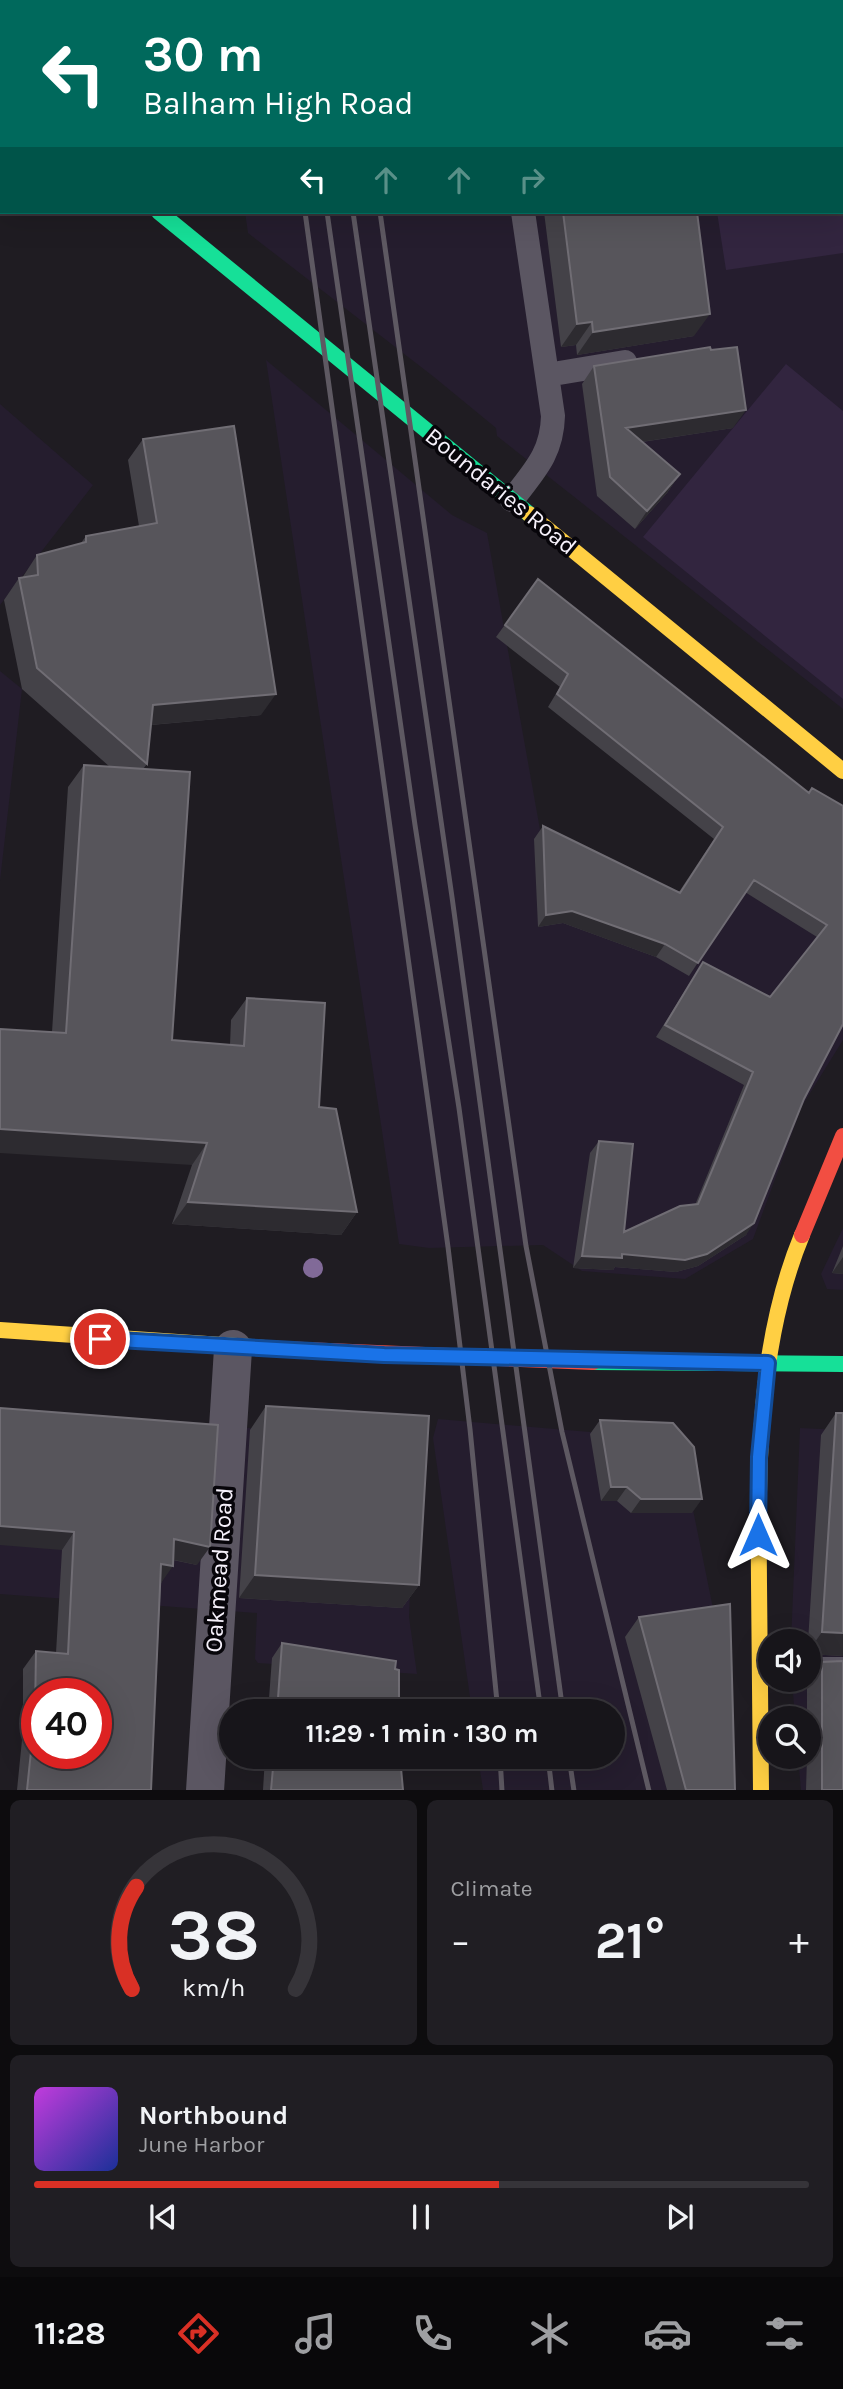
<!DOCTYPE html>
<html lang="en">
<head>
<meta charset="utf-8">
<style>
	:root { --surface:#17151a; --page:#201e23; --text:#f1f3f6; --muted:#9e9fa2; --line:#363439; --accent:#d93025 }
	body { margin:0; font-family:Karla,sans-serif; background:var(--page); color:var(--text); height:100vh; display:flex; flex-direction:column; font-size:26px; white-space:nowrap }
	* { box-sizing:border-box; margin:0 }
	p { font-size:23px; color:var(--muted) }
	.icon { flex:none; width:38px; height:38px; fill:none; stroke:currentColor; stroke-width:2; stroke-linecap:round; stroke-linejoin:round }
	.map { position:relative; height:1790px; overflow:hidden }
	.side { display:flex; flex-direction:column; gap:10px; padding:10px; background:#0d0c0e; flex:1 }
	.side>* { flex:none }
	.banner { position:absolute; left:0px; top:0px; width:844px; height:214px; box-shadow:0 7px 28px #0002,0 0 0 2px var(--line); background:#00695c; color:#fff; overflow:hidden }
	.buttons { position:absolute; left:758px; top:1629px; display:grid; gap:14px }
	.buttons a { display:grid; place-items:center; width:63px; height:63px; border-radius:50%; background:var(--surface); box-shadow:0 7px 28px #0002,0 0 0 2px var(--line); font-size:35px }
	.speed { position:absolute; left:21px; top:1678px; display:flex; gap:14px; font-size:35px; font-weight:700; text-align:center }
	.speed>* { display:grid; place-content:center; width:91px; height:91px; border-radius:50%; background:var(--surface); box-shadow:0 7px 28px #0002,0 0 0 2px var(--line); line-height:1 }
	.speed .limit { border:10px solid #d22; background:#fff; color:#111 }
	.pin { position:absolute; display:grid; place-items:center; width:60px; height:60px; color:#fff; margin:-30px; border:4px solid #fff; border-radius:50%; box-shadow:0 2px 7px #0007 }
	.me { position:absolute; width:77px; margin:-38px; rotate:0deg; stroke-linejoin:round; filter:drop-shadow(0 0 5px #0008) }
	.turn { display:flex; align-items:center; gap:24px; height:147px; padding:0 28px; font-size:32px }
	.turn .icon { width:91px; height:91px; stroke-width:2.5 }
	.turn b { display:block; font-size:49px; line-height:60px }
	.lanes { display:flex; align-items:center; height:66px; padding:0 28px; background:#0003; justify-content:center; gap:35px; direction:ltr }
	.lanes .off { opacity:.35 }
	.big { font-size:52px; font-weight:700; line-height:1.1 }
	.side .tile { flex:1; display:flex; flex-direction:column; justify-content:center; gap:10px; min-width:0; padding:0 24px; border-radius:10px; background:var(--page) }
	.side .dial { align-items:center; gap:0 }
	.dial svg { height:182px; overflow:visible; fill:none; stroke:var(--line); stroke-width:7; stroke-linecap:round; text-anchor:middle }
	.dial text { fill:var(--text); stroke:none }
	.song { display:flex; align-items:center; gap:21px }
	.cover { width:84px; height:84px; border-radius:10px; background:linear-gradient(135deg,hsl(290 70% 55%),hsl(230 70% 35%)) }
	.played { height:7px; border-radius:4px; background:linear-gradient(90deg,var(--accent) 60%,var(--line) 60%) }
	.keys { display:flex; justify-content:space-around; direction:ltr }
	.heat { display:flex; justify-content:space-between; align-items:center; font-size:38px; direction:ltr }
	.side .tiles { flex:1; display:grid; gap:10px; grid-template-columns:1fr 1fr }
	.tile:last-child { grid-column:span 2 }
	.trip { position:absolute; left:219px; top:1699px; width:406px; height:70px; border-radius:35px; background:var(--surface); box-shadow:0 7px 28px #0002,0 0 0 2px var(--line); font-weight:700; line-height:70px; text-align:center }
	.tabs { display:flex; height:112px; justify-content:space-around; align-items:center; background:#09080a; color:var(--muted) }
	.tabs .icon { width:49px; height:49px }
	.tabs .current { color:var(--accent) }
	.tabs b { font-size:32px; color:var(--text) }
	.map>svg:first-child { display:block }
	.built { fill:#251d2e }
	.green { fill:#32253f }
	.lines { fill:none; stroke-linecap:round; stroke-linejoin:round }
	.lane { stroke:#5b5662; stroke-width:24 }
	.street { stroke:#5b5662; stroke-width:38 }
	.fast { stroke:#16e098; stroke-width:16 }
	.slow { stroke:#ffcf43; stroke-width:16 }
	.jam { stroke:#f24e42; stroke-width:16 }
	.rail { stroke:#5e5962; stroke-width:5 }
	.tree { fill:#816a98 }
	.wall { fill:#444248 }
	.shaded-wall { fill:#2d2b30 }
	.building { fill:#57555b; stroke:#706d74; stroke-width:2; fill-rule:evenodd }
	.route-casing { stroke:#114b97; stroke-width:18 }
	.route { stroke:#1a73e8; stroke-width:12 }
	.labels { text-anchor:middle; dominant-baseline:central; stroke-width:7; stroke-linejoin:round; paint-order:stroke }
	.street-label { font-size:24px; fill:#f6f1fb; stroke:#07050a }
</style>
</head>
<body>
<div class="map">
<svg width="843" height="1791" viewBox="0 0 843 1791">
	<rect width="100%" height="100%" fill="#1f1c22"/>
	<path class="built" d="M210,0H843V709L497,436L496,428L434,377L248,233L245,212H842V2Z
		M266,360L452,515L487,533L546,863L705,915L843,828V1040L802,1106L753,1239L685,1279L582,1271L543,1245L429,1248L399,1244Z
		M0,404L93,485L0,605Z
		M0,671L22,689L0,881Z
		M843,1228V1290L827,1289L821,1274Z
		M0,1412L416,1439L409,1617L417,1674L258,1663L255,1659L257,1613L0,1594Z
		M438,1419L637,1436L688,1485L716,1623L721,1790H483L478,1757H612V1712L472,1711L433,1438Z
		M800,1428L843,1430V1790H801L798,1757H808V1718H795L792,1680H808V1642H791Z"/>
	<path class="green" d="M688,0H843V253L726,270L717,212H842V2Z
		M786,364L843,411V699L643,537Z"/>
	<g class="lines">
		<path class="lane" d="M156,0V2
			M492,0L493,2
			M547,375L625,362
			M512,500C534,471 552,454 553,416L523,212
			M808,1669H843"/>
		<path class="street" d="M0,88L2,89
			M205,1791L233,1349"/>
		<path class="fast" d="M159,212L529,514
			M593,1362L843,1364"/>
		<path class="slow" d="M529,514L843,771
			M0,1330L280,1349
			M761,1791C760,1722 760,1652 759,1583C758,1466 757,1344 802,1235"/>
		<path class="jam" d="M802,1235L843,1136
			M280,1349L593,1362"/>
		<path class="rail" d="M275,0V2
			M298,0V2
			M324,0V2
			M350,0L351,2
			M305,212L448,1247L470,1429L498,1712
			M327,212L415,825L459,1108L541,1712
			M353,212L452,897L563,1712
			M380,212L526,1246L562,1432L649,1791
			M500,1757L502,1791
			M548,1757L552,1791
			M569,1757L574,1791"/>
	</g>
	<circle class="tree" cx="313" cy="1268" r="10"/>
	<path class="wall" d="M0,0H138L140,2H2V29L0,28Z
		M517,0H669L670,2H517Z
		M544,212H697L694,336L577,355L576,345L561,347Z
		M594,366L733,428L642,442L680,474L667,493L635,529L597,496L582,384Z
		M143,439L261,715L151,725L147,764L143,769L172,1040L230,1045L231,1020L247,998L319,1107L357,1212L341,1235L172,1224L192,1165L52,1032L68,787L84,765L110,767L22,689L4,600L19,578H22L37,555L81,543L86,536L139,526L128,460Z
		M538,579L809,793L843,806L804,1099L746,1235L698,1266L676,1272L615,1267L613,1270L573,1268L590,1153L599,1141L624,1232L695,1205L744,1085L656,1037L703,962L770,997L817,937L745,892L689,976L656,957L563,923L538,927L534,839L543,826L679,892L714,839L548,707L560,687L496,637Z
		M843,1246V1274L832,1273Z
		M266,1406L419,1585L402,1608L239,1598L250,1430Z
		M0,1408L197,1565L173,1560L161,1583L151,1790H17L23,1730V1669L36,1651L56,1653L62,1550Z
		M836,1413L843,1656L808,1654V1642L821,1435Z
		M600,1420L692,1513H631L617,1501H601L590,1434Z
		M639,1617L735,1790H667L625,1637Z
		M282,1643L399,1712H268L272,1658Z
		M822,1662L843,1790H806L807,1757H808V1718H807V1684Z
		M265,1757H400L403,1790H263Z"/>
	<path class="shaded-wall" d="M710,314L694,336L577,355L593,332Z
		M592,322L576,345L561,347L577,324Z
		M746,410L733,428L614,446L626,428Z
		M680,474L667,493L635,529L647,511Z
		M276,694L261,715L138,726L153,705Z
		M572,911L665,944L656,957L563,923L538,927L546,915Z
		M0,1129L207,1143L192,1165L0,1153Z
		M188,1202L357,1212L341,1235L172,1224Z
		M754,1223L746,1235L698,1266L676,1272L615,1267L613,1270L573,1268L582,1256L622,1254Z
		M843,1257V1274L832,1273Z
		M611,1487H627L617,1501H601Z
		M641,1499H702L692,1513H631Z
		M0,1526L74,1532L62,1550L0,1545Z
		M174,1539L210,1547L197,1565L161,1557Z
		M161,1564L173,1566L161,1583Z
		M255,1575L419,1585L402,1608L239,1598Z
		M822,1632L843,1633V1656L808,1654V1652Z"/>
	<path class="building" d="M6,0H138L140,2H8Z
		M536,0H669L670,2H536Z
		M563,212H697L710,314L593,332L592,322L577,324Z
		M710,347L711,350L737,347L746,410L626,428L680,474L647,511L610,477L594,366Z
		M234,426L276,694L153,705L147,764L37,668L19,578L38,575L37,555L86,542V536L157,523L143,439Z
		M538,579L809,793L812,788L843,806V1024L804,1099L754,1223L707,1254L685,1260L622,1254V1258L582,1256L599,1141L633,1144L624,1232L680,1206L698,1204L753,1072L665,1025L703,962L770,997L827,925L754,880L698,963L665,944L572,911L546,915L543,826L680,893L723,827L557,694L568,674L505,625Z
		M84,765L190,772L172,1040L244,1046L247,998L325,1003L319,1107L336,1109L357,1212L188,1202L207,1143L0,1129V1029L66,1033Z
		M266,1406L429,1416L419,1585L255,1575Z
		M0,1408L218,1425L210,1547L174,1539L173,1566L161,1564L151,1790H27L35,1713L36,1651L68,1654L74,1532L0,1526ZM37,1694H96V1754H37Z
		M836,1413H843V1633L822,1632Z
		M600,1420L673,1423L694,1447L702,1499H641L627,1487H611Z
		M730,1604L735,1790H686L639,1617Z
		M282,1643L396,1661L395,1669L399,1670V1712H277Z
		M843,1661V1790H822V1662Z
		M274,1757H400L403,1790H271Z"/>
	<g class="lines">
		<g class="route-casing">
			<path id="route" d="M100,1339L384,1355L768,1363L759,1457L758,1535"/>
		</g>
		<use href="#route" class="route"/>
	</g>
	<g class="labels">
		<g class="street-label">
			<text transform="translate(501 491) rotate(39)">Boundaries Road</text>
			<text transform="translate(219 1570) rotate(-86)">Oakmead Road</text>
		</g>
	</g>
</svg>
<div class="buttons">
<a><svg class="icon" aria-label="sound" viewBox="0 0 24 24"><path d="M4 9h4l5-4v14l-5-4H4zM17 9q2 3 0 6"/></svg></a>
<a><svg class="icon" aria-label="search" viewBox="0 0 24 24"><circle cx="10" cy="10" r="6"/><path d="M15 15l6 6"/></svg></a>
</div>
<div class="speed"><div class="limit">40</div></div>
<div class="pin" style="left:100px;top:1339px;background:#d93025"><svg class="icon" aria-label="arrive" viewBox="0 0 24 24"><path d="M6 21V4h12l-3 4 3 4H6"/></svg></div>
<svg class="me" style="left:758px;top:1535px" viewBox="-20 -20 40 40"><path d="M0-17L14 15 0 8-14 15z" fill="#1a73e8" stroke="#fff" stroke-width="4"/></svg>
<div class="trip">11:29 · 1 min · 130 m</div>
<div class="banner">
<div class="turn"><svg class="icon" aria-label="left" viewBox="0 0 24 24"><path d="M17 20v-9H6M10 6l-5 5 5 5"/></svg><div><b>30 m</b>Balham High Road</div></div>
<div class="lanes"><svg class="icon" aria-label="left" viewBox="0 0 24 24"><path d="M17 20v-9H6M10 6l-5 5 5 5"/></svg><svg class="icon off" aria-label="ahead" viewBox="0 0 24 24"><path d="M12 20V5M6 11l6-6 6 6"/></svg><svg class="icon off" aria-label="ahead" viewBox="0 0 24 24"><path d="M12 20V5M6 11l6-6 6 6"/></svg><svg class="icon off" aria-label="right" viewBox="0 0 24 24"><path d="M7 20v-9h11M14 6l5 5-5 5"/></svg></div>
</div>
</div>
<section class="side">
<div class="tiles">
<div class="tile dial"><svg viewBox="0 0 100 80">
<path d="M14 69A42 42 0 1 1 86 69"/>
<path d="M14 69A42 42 0 0 1 16 24" stroke="#d93025"/>
<text x="50" y="56" font-size="32" font-weight="700">38</text>
<text x="50" y="72" font-size="11">km/h</text>
</svg></div>
<div class="tile"><p>Climate</p>
<div class="heat"><a>−</a><b class="big">21°</b><a>+</a></div>
</div>
<div class="tile">
<div class="song"><i class="cover"></i><div><b>Northbound</b><p>June Harbor</p></div></div>
<div class="played"></div>
<div class="keys"><svg class="icon" aria-label="previous" viewBox="0 0 24 24"><path d="M18 5L8 12l10 7zM5 5v14"/></svg><svg class="icon" aria-label="pause" viewBox="0 0 24 24"><path d="M8 5v14M16 5v14"/></svg><svg class="icon" aria-label="next" viewBox="0 0 24 24"><path d="M6 5l10 7-10 7zM19 5v14"/></svg></div>
</div>
</div>
</section>
<nav class="tabs">
<b>11:28</b>
<svg class="icon current" aria-label="directions" viewBox="0 0 24 24"><path d="M12 3l9 9-9 9-9-9zM9 14v-3h6M13 9l2 2-2 2"/></svg>
<svg class="icon" aria-label="music" viewBox="0 0 24 24"><path d="M9 18V5l10-2v13"/><circle cx="6" cy="18" r="3"/><circle cx="16" cy="16" r="3"/></svg>
<svg class="icon" aria-label="phone" viewBox="0 0 24 24"><path d="M5 4h4l2 5-3 2q2 4 5 5l2-3 5 2v4C11 20 4 13 5 4z"/></svg>
<svg class="icon" aria-label="climate" viewBox="0 0 24 24"><path d="M12 3v18M4 7l16 10M4 17L20 7"/></svg>
<svg class="icon" aria-label="car" viewBox="0 0 24 24"><path d="M5 17H2v-5l4-1 3-4h7l3 4 3 1v5h-3M9 17h6M6 11h13"/><circle cx="7" cy="17" r="2"/><circle cx="17" cy="17" r="2"/></svg>
<svg class="icon" aria-label="filters" viewBox="0 0 24 24"><path d="M4 7h16M4 17h16"/><circle cx="9" cy="7" r="2"/><circle cx="15" cy="17" r="2"/></svg>
</nav>
</body>
</html>
